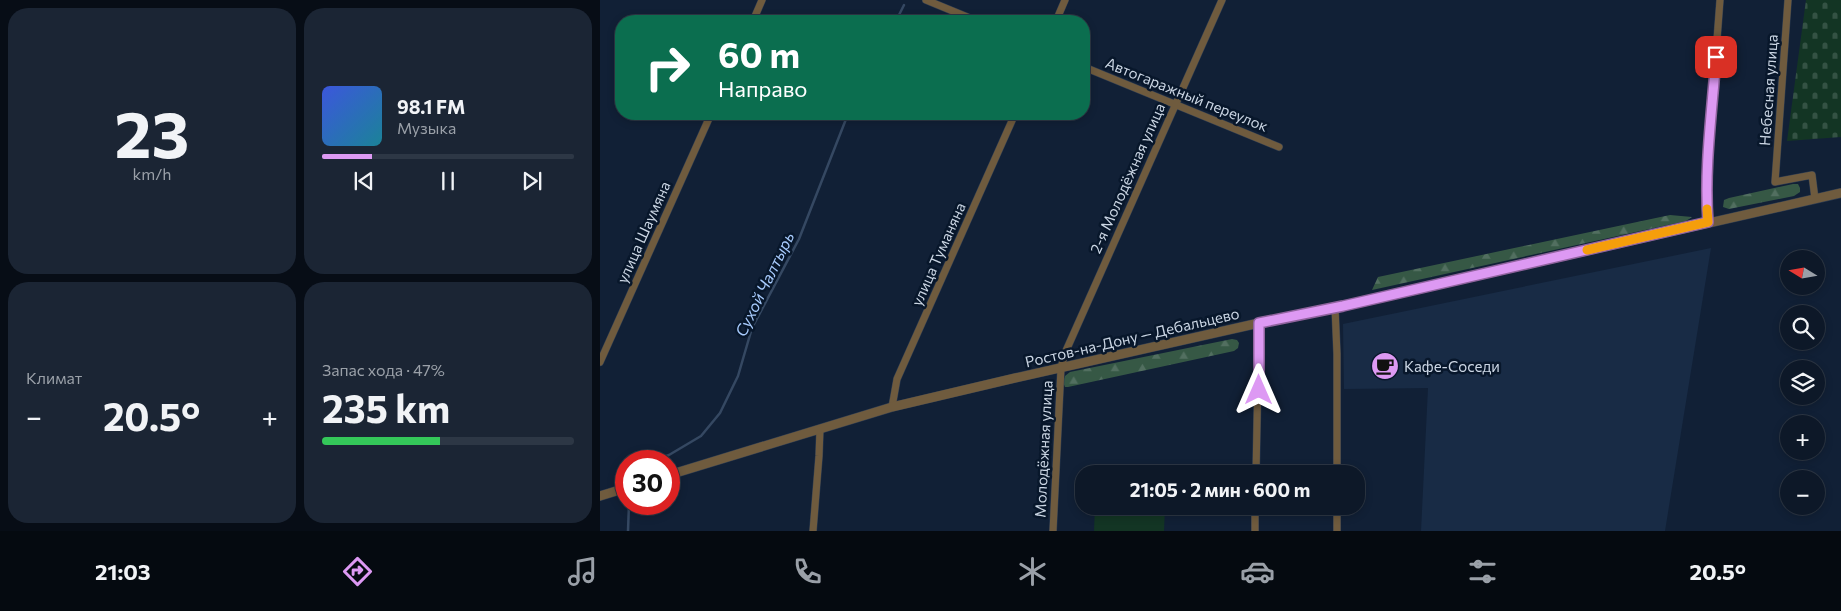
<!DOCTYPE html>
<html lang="ru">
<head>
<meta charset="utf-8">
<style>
	:root { --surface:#0d1828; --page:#1b2534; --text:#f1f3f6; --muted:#9aa0a8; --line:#2d3745; --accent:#dd99f3 }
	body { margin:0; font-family:Commissioner,sans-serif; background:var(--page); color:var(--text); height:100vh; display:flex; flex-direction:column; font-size:19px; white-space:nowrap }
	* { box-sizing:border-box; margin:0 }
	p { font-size:16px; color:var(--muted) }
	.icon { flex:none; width:28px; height:28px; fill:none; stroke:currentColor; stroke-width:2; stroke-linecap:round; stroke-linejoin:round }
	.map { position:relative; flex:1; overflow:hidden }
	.panel { display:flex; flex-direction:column; gap:8px; padding:8px; background:#070d16; width:600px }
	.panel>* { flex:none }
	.guide { position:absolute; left:15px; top:15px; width:475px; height:105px; border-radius:20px; box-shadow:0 2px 8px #0003,0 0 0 1px var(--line); background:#0b6e4f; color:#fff; overflow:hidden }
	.needle { width:32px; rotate:281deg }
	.controls { position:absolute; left:1180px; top:250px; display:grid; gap:10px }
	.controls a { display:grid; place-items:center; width:45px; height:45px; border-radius:50%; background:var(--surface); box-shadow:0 2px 8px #0003,0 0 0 1px var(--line); font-size:25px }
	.speed { position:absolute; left:15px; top:450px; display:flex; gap:10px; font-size:25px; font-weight:700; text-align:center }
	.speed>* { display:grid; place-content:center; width:65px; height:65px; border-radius:50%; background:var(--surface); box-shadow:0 2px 8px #0003,0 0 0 1px var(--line); line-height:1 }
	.speed .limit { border:8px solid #d22; background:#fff; color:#111 }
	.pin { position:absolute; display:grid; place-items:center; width:42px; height:42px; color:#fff; margin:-21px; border-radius:10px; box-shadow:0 2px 8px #0006 }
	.me { position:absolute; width:55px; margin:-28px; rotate:0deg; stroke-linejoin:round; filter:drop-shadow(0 0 4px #0008) }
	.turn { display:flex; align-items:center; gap:18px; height:105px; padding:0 20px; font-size:22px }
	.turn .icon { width:65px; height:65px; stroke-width:2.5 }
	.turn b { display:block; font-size:35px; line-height:42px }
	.big { font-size:38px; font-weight:700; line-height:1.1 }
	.panel .card { flex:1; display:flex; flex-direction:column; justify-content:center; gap:8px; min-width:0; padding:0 18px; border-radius:20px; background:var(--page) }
	.panel .dial { align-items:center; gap:0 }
	.dial b { font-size:65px; line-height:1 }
	.song { display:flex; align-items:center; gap:15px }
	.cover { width:60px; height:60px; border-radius:8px; background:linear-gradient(135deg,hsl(230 70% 55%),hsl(190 70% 35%)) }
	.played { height:5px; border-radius:2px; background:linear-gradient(90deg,var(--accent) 20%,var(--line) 20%) }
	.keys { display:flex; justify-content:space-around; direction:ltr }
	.heat { display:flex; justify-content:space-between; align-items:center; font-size:28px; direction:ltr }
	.charge { height:8px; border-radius:4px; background:linear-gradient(90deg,#34c759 47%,var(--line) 0) }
	.panel .tiles { flex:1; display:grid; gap:8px; grid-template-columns:repeat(2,1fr) }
	.trip { position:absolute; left:475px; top:465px; width:290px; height:50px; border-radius:20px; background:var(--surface); box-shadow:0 2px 8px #0003,0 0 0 1px var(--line); font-weight:700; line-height:50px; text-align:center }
	.dock { display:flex; height:80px; justify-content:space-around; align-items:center; background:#050a10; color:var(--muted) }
	.dock .icon { width:35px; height:35px }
	.dock .current { color:var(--accent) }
	.dock b { font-size:22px; color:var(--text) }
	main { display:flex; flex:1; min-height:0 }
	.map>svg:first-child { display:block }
	.built { fill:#182b45 }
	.grass { fill:#133524 }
	.forest { fill:url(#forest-firs) }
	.cemetery { fill:url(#cemetery-stones) }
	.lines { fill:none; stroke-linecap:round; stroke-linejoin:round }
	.stream { stroke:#354862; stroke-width:2.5 }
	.minor-casing { stroke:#2f3d52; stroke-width:8 }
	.tertiary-casing { stroke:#2f3d52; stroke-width:10 }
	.minor { stroke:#6f5b3e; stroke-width:7 }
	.tertiary { stroke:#6f5b3e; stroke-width:9 }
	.route-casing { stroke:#90639e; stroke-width:12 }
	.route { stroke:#dd99f3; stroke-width:9 }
	.slow { stroke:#f59e0b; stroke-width:9 }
	.labels { text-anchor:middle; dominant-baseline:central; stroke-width:5; stroke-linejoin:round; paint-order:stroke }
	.street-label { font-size:15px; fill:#cbd6e4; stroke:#08172b }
	.poi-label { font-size:15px; fill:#cbd6e4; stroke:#08172b; text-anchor:start }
	.water-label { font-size:16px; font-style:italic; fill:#a8cbfd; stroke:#08172b }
</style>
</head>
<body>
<main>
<section class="panel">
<div class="tiles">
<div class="card dial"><b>23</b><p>km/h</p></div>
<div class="card">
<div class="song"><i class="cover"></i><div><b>98.1 FM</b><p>Музыка</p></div></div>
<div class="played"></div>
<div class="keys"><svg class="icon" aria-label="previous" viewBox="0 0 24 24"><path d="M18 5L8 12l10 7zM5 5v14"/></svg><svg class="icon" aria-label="pause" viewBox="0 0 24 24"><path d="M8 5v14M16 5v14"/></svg><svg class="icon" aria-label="next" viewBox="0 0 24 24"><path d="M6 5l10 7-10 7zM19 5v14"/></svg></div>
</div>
<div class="card"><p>Климат</p>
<div class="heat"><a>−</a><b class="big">20.5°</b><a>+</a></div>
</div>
<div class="card"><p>Запас хода · 47%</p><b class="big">235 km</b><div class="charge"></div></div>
</div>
</section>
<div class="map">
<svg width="1241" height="531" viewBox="0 0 1241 531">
	<defs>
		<pattern id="forest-firs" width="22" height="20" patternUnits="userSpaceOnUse" patternTransform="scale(1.25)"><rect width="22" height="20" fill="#365845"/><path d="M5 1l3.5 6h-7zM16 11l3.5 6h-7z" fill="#526f60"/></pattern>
		<pattern id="cemetery-stones" width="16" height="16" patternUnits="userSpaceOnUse" patternTransform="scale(1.25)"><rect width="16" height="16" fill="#133524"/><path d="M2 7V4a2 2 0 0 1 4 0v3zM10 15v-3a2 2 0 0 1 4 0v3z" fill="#345244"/></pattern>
	</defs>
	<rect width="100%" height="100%" fill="#112036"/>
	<path class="built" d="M1111,248L1065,531H821L828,388L744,389L743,324Z"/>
	<path class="grass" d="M495,506H565L564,531H494Z"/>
	<path class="forest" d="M1193,184H1198L1200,188V192L1194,196L1129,209L1123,207L1124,200L1129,198Z
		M1070,215L1092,217L1086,221L772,290L778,277Z
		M632,339L637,340L639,343L638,348L634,351L468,387H465L463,382L465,376L470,372Z"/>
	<path class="cemetery" d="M1206,0H1241V137L1187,141Z"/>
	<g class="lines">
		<path class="stream" d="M296,21L304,5
			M53,461L69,455L101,436L120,413L138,376L152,328L199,239L248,114
			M26,472V480
			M28,531L29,504"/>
		<g class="minor-casing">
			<path id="minor" d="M326,0L377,21
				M1188,0L1175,182L1212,175L1215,199
				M153,21L162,0
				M456,21L465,0
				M484,67L679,147
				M1108,222L1106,197L1107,171L1120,0
				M735,307L737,354V474
				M0,362L111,114
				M292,407L297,379L415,114
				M656,474L659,323
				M213,531L219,456L220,429
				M453,531L461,368L465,353L622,0
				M655,531V506
				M737,531V506"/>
		</g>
		<g class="tertiary-casing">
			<path id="tertiary" d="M69,475L292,407L415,378L659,323L743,306L1241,193
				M0,496L26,488"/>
		</g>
		<use href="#minor" class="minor"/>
		<use href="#tertiary" class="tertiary"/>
	</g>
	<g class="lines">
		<g class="route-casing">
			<path id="route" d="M659,390V323L743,306L1108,222C1104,168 1112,112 1116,57"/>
		</g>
		<use href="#route" class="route"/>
		<path class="slow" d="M987,250L1108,222L1107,209"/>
	</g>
	<defs>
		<g id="cafe-disc" transform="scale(1.4375)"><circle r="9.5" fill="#dd99f3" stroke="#08172b"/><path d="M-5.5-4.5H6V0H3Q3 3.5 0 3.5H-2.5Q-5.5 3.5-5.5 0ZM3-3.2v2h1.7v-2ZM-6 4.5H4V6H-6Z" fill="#111"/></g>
	</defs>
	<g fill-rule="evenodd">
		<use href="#cafe-disc" x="785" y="366"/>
	</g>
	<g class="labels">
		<g class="street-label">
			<text transform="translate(1168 90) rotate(-86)">Небесная улица</text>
			<text transform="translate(587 94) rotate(22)">Автогаражный переулок</text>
			<text transform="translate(527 178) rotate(-66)">2-я Молодёжная улица</text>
			<text transform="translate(43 232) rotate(-66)">улица Шаумяна</text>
			<text transform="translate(338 254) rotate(-66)">улица Туманяна</text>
			<text transform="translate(532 337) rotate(-13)">Ростов-на-Дону — Дебальцево</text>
			<text transform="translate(443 449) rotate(-87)">Молодёжная улица</text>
		</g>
		<g class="poi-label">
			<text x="804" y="366">Кафе-Соседи</text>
		</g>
		<g class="water-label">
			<text transform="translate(164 284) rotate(-64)">Сухой Чалтырь</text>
		</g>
	</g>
</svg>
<div class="controls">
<a><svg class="needle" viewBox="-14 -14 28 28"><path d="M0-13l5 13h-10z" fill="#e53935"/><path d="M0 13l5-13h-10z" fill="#9aa0a8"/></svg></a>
<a><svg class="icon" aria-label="search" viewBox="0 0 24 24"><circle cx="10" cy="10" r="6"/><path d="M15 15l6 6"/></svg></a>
<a><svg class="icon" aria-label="layers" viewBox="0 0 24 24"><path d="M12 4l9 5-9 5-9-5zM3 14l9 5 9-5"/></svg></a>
<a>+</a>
<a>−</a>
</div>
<div class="speed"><div class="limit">30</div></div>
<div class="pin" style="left:1116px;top:57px;background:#d93025"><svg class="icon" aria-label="arrive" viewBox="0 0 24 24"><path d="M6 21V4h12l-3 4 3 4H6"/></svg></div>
<svg class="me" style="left:659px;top:390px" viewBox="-20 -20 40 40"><path d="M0-17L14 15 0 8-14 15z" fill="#dd99f3" stroke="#fff" stroke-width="4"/></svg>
<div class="trip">21:05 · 2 мин · 600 m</div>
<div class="guide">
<div class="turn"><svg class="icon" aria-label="right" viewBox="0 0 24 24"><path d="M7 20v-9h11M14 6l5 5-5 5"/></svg><div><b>60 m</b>Направо</div></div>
</div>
</div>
</main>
<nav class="dock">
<b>21:03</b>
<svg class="icon current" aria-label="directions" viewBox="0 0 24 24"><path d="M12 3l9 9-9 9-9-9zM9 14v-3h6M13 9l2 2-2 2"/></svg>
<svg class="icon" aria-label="music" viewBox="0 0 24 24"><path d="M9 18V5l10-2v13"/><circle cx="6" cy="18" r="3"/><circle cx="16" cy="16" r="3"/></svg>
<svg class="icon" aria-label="phone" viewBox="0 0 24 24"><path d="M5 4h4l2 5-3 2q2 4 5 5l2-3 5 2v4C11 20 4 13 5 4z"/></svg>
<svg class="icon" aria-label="climate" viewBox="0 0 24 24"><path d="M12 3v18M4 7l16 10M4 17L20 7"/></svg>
<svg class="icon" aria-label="car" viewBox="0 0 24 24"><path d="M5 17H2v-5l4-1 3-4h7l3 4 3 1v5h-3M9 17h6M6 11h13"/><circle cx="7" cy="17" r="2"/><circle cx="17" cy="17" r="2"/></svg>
<svg class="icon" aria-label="filters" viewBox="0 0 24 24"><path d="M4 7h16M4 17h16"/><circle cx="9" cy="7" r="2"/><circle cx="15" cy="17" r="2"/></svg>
<b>20.5°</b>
</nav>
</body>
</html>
